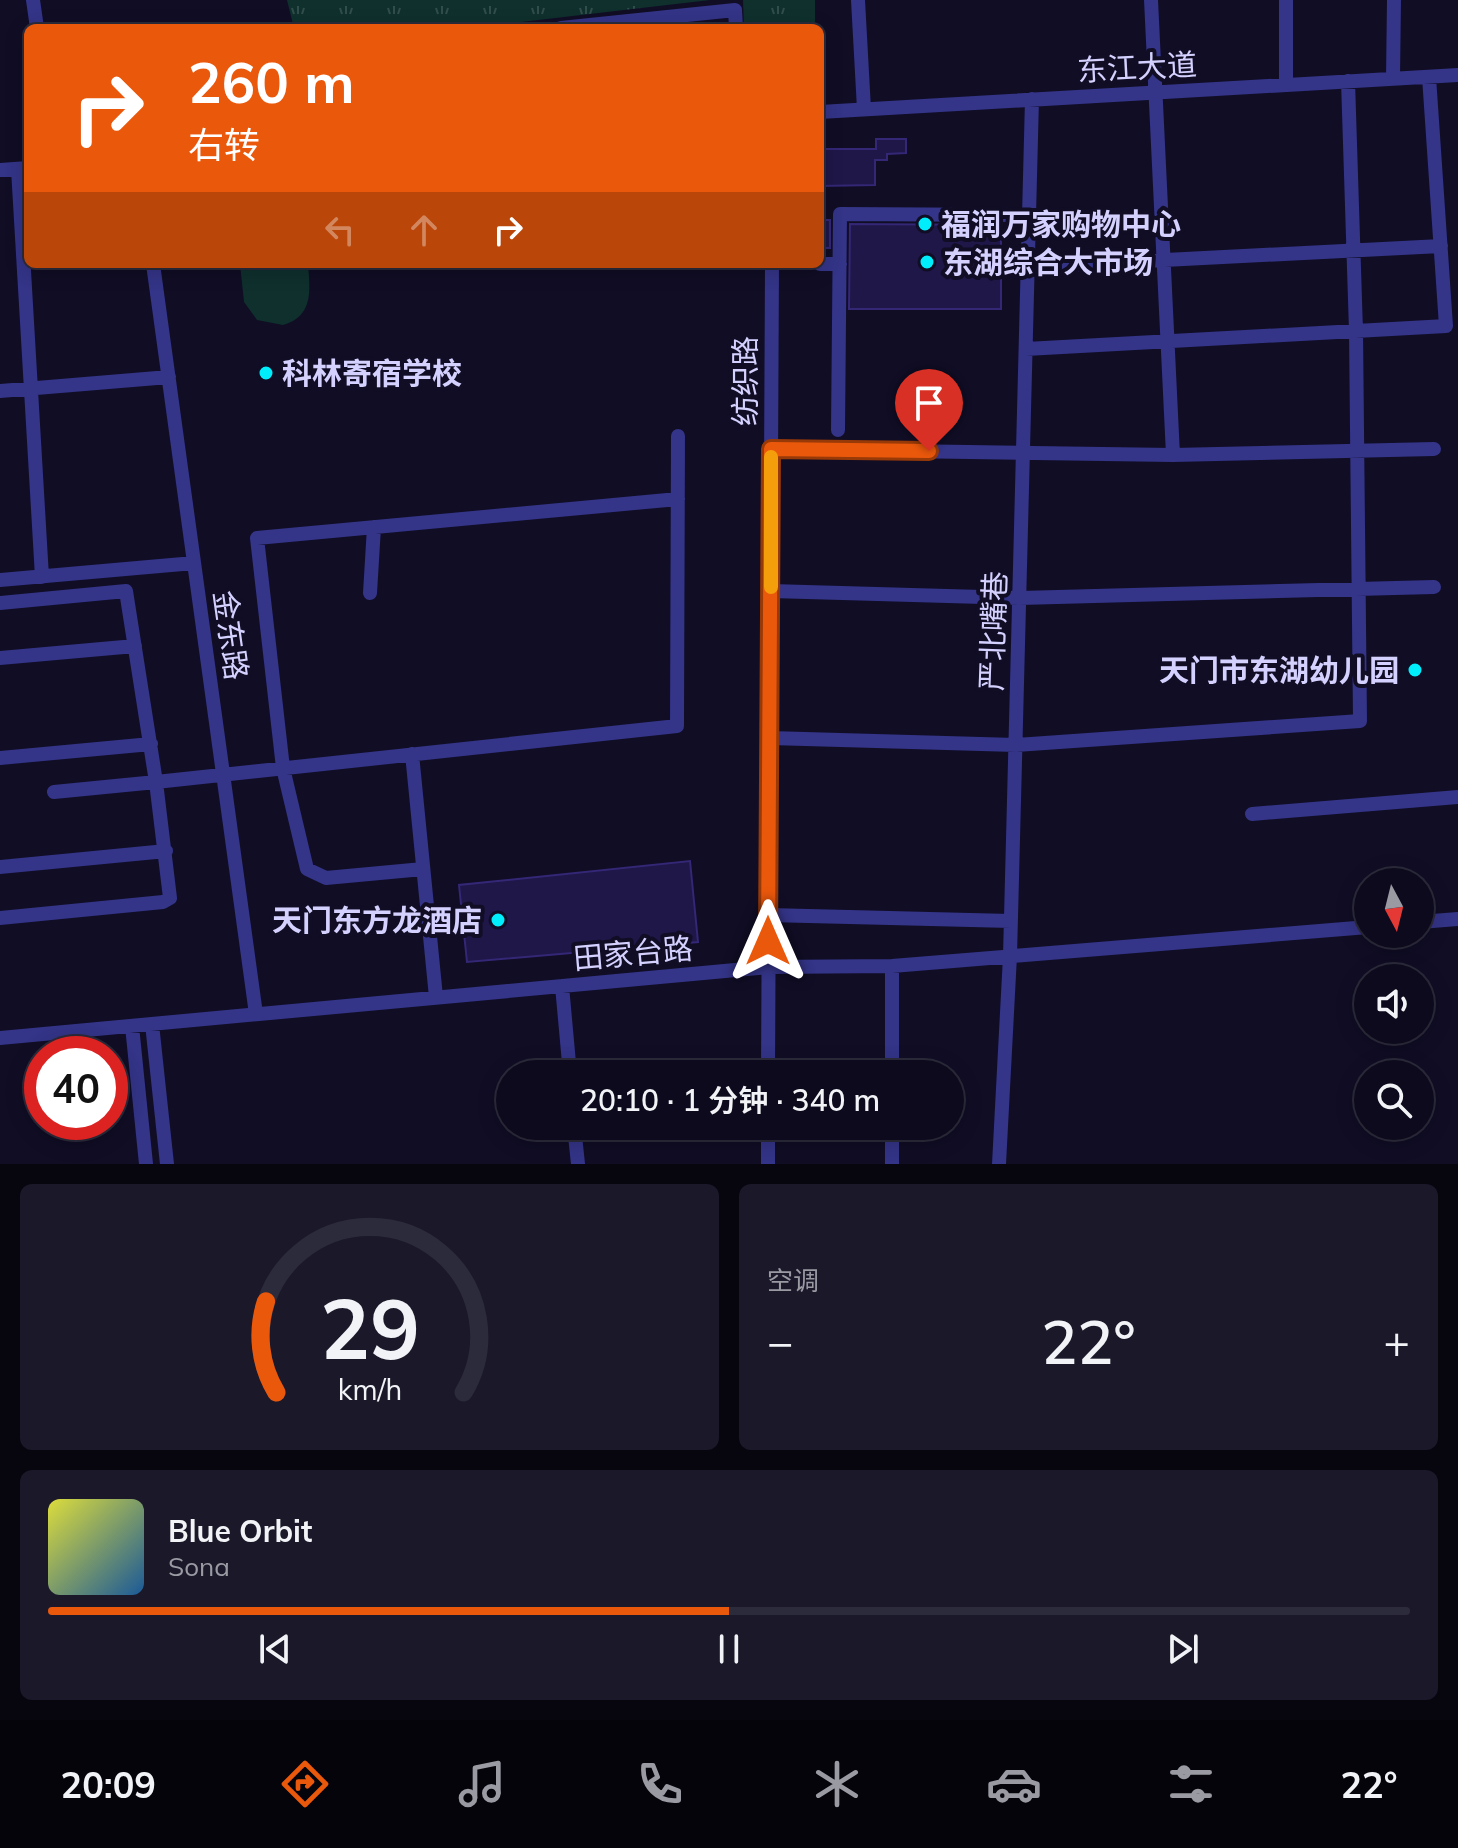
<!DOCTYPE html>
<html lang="zh">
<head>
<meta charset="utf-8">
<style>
	:root { --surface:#0c0a1c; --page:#1a1829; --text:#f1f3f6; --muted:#9a9aa3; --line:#2c2b3b; --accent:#ea580c }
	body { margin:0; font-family:Mulish,"Noto Sans SC",sans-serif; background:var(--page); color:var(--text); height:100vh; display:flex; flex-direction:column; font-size:30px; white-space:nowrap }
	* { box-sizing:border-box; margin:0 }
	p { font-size:26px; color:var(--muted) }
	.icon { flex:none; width:44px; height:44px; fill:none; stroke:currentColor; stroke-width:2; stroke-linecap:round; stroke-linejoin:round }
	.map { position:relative; height:1164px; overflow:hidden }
	.sheet { display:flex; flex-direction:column; gap:20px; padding:20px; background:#07060f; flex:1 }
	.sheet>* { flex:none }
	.hud { position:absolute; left:24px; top:24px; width:800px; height:244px; border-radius:12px; box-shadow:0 4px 20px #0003,0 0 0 2px var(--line); background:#ea580c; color:#fff; overflow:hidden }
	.needle { width:52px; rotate:173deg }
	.buttons { position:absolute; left:1354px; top:868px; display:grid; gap:16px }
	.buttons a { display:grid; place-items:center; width:80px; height:80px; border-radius:50%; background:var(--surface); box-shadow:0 4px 20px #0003,0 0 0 2px var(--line); font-size:40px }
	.speed { position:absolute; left:24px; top:1036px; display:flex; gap:16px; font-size:40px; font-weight:700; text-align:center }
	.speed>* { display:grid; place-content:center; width:104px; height:104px; border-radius:50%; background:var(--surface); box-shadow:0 4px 20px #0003,0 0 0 2px var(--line); line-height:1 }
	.speed .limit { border:12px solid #d22; background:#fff; color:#111 }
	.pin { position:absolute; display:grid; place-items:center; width:68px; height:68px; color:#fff; margin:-82px -34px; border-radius:50% 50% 50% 0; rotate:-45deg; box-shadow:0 0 8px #0007 }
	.pin .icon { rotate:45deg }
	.me { position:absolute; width:88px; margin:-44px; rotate:0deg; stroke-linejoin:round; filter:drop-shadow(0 0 6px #0008) }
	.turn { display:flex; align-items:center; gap:28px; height:168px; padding:0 32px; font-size:36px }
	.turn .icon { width:104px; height:104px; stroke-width:2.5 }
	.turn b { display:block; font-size:56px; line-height:68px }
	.lanes { display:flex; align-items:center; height:76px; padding:0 32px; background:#0003; justify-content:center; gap:40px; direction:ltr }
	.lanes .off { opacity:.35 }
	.big { font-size:60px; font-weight:600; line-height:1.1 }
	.sheet .widget { flex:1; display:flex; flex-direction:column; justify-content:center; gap:12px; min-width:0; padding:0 28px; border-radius:12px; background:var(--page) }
	.sheet .dial { align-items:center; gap:0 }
	.dial svg { height:208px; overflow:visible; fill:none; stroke:var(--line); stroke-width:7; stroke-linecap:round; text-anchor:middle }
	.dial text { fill:var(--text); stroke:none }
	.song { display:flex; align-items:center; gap:24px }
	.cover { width:96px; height:96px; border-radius:12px; background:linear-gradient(135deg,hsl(60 70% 55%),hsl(210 70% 35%)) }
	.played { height:8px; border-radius:4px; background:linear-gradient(90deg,var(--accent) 50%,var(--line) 50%) }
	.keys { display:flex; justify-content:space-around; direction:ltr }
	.heat { display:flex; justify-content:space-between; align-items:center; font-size:44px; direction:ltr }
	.sheet .tiles { flex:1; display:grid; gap:20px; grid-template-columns:1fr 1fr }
	.widget:last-child { grid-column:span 2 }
	.trip { position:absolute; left:496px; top:1060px; width:468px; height:80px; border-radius:40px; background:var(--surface); box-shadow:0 4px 20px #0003,0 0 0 2px var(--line); font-weight:600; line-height:80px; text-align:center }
	.menu { display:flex; height:128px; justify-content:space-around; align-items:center; background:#05040b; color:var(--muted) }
	.menu .icon { width:56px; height:56px }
	.menu .on { color:var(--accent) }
	.menu b { font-size:36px; color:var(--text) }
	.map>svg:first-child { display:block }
	.grass { fill:url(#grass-tufts) }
	.pitch { fill:#0f302d }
	.building { fill:#1f1748; stroke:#332776; stroke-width:2 }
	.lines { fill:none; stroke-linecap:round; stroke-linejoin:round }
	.minor { stroke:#343488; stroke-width:14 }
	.route-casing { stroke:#983908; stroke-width:20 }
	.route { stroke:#ea580c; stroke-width:14 }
	.slow { stroke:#f59e0b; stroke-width:14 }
	.poi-dot { fill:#00eefc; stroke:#100d25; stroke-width:3 }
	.labels { text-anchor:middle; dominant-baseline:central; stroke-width:8; stroke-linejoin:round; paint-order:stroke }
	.street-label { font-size:30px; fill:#d4d1ff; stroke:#100d25 }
	.poi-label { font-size:30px; font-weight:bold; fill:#d4d1ff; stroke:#100d25; text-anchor:start }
</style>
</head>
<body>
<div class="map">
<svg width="1458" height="1164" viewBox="0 0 1458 1164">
	<defs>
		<pattern id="grass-tufts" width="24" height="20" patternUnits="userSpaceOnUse" patternTransform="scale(2)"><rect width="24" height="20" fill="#0f302d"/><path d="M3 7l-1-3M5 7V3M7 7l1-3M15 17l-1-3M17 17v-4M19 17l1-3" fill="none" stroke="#314d4c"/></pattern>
	</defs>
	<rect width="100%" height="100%" fill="#100d25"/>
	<path class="grass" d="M287,0H710L469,28H294Z
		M743,0H815V28H744Z"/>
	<path class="pitch" d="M240,264H308C310,290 314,316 283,325L257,320L244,302Z"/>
	<path class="building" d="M876,139H906V153L887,154V160H875V185L820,186V149H876Z
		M820,220H830V248H820Z
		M850,224L1001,225V309H849Z
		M690,861L698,942L467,962L459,885Z"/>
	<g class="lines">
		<path class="minor" d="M33,0L37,28
			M858,0L864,109
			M1286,0V85
			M561,28L735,10L736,28
			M1393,78L1394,0
			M820,112L1458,75
			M18,169L42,577
			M0,170L28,168
			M153,264L256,1014
			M820,264H840
			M1028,267L1441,246
			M1026,349L1446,326L1429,77
			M0,391L169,377
			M838,430L840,214L1029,215
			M771,449L1173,455L1151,0
			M1173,455L1434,449
			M0,580L194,563
			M771,591L1020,598L1434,587
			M370,593L374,527
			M0,603L126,591L156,782L677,726L678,436
			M0,658L135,646
			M770,738L1016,745L1360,721L1356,331L1348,81
			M412,754L436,997
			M0,758L151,744
			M1252,814L1458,797
			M0,867L166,851
			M423,869L326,878L307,869L283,768L257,538L678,499
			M768,915L1011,921
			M0,918L163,902L170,898L156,782L54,792
			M1420,922L1458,919
			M892,966V1074
			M562,986L570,1074
			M152,1024L167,1164
			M132,1026L146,1164
			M0,1038L768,967L892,966L1368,927
			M768,1074L772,264
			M574,1126L578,1164
			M892,1126V1164
			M768,1164V1126
			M999,1164L1010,956L1032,99"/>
	</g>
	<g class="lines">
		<g class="route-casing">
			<path id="route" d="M768,941L771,449L929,451"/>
		</g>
		<use href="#route" class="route"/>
		<path class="slow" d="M771,587V457"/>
	</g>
	<g class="poi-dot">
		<circle cx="925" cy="224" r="8"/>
		<circle cx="927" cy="262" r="8"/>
		<circle cx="266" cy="373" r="8"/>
		<circle cx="1415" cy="670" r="8"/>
		<circle cx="498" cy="920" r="8"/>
	</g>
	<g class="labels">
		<g class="street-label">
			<text transform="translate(1137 67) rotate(-3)">东江大道</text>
			<text transform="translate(745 381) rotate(-90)">纺织路</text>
			<text transform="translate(993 631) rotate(-88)">严北嘴巷</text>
			<text transform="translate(231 635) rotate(82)">金东路</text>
			<text transform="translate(633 953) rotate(-5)">田家台路</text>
		</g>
		<g class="poi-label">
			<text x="941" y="224">福润万家购物中心</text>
			<text x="943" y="262">东湖综合大市场</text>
			<text x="282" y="373">科林寄宿学校</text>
			<text x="1399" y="670" text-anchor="end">天门市东湖幼儿园</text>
			<text x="482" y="920" text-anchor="end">天门东方龙酒店</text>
		</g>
	</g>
</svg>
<div class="buttons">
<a><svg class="needle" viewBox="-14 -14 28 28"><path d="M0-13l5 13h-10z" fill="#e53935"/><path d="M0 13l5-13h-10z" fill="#9a9aa3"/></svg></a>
<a><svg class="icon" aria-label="sound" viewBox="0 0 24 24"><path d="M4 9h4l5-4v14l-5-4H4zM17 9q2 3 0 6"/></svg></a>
<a><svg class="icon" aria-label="search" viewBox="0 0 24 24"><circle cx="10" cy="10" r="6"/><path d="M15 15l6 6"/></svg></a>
</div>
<div class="speed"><div class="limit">40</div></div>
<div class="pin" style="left:929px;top:451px;background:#d93025"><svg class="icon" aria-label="arrive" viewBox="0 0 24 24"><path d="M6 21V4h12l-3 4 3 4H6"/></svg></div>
<svg class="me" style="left:768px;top:941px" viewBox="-20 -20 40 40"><path d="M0-17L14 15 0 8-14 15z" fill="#ea580c" stroke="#fff" stroke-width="4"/></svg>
<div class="trip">20:10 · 1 分钟 · 340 m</div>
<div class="hud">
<div class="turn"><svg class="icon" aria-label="right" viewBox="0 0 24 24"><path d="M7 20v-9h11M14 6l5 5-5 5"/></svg><div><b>260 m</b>右转</div></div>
<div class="lanes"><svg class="icon off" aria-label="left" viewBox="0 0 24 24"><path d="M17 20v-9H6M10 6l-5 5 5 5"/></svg><svg class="icon off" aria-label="ahead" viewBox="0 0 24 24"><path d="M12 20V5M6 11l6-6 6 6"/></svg><svg class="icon" aria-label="right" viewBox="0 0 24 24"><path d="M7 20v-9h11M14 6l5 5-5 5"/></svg></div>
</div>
</div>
<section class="sheet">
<div class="tiles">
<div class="widget dial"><svg viewBox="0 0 100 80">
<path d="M14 69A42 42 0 1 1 86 69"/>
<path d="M14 69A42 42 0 0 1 10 34" stroke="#ea580c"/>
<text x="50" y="56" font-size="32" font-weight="700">29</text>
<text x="50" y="72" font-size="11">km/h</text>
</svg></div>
<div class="widget"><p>空调</p>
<div class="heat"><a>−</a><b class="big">22°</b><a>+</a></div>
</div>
<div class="widget">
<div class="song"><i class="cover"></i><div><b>Blue Orbit</b><p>Sona</p></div></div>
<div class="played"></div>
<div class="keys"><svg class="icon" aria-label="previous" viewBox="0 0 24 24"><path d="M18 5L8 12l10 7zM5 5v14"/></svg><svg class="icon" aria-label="pause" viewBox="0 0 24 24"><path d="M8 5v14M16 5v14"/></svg><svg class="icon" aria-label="next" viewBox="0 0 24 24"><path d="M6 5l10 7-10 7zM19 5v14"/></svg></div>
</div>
</div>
</section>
<nav class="menu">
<b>20:09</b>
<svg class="icon on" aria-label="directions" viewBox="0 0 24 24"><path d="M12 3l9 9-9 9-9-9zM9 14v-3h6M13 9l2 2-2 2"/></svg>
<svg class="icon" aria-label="music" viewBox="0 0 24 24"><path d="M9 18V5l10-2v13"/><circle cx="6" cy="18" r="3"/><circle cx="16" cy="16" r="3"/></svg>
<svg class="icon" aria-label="phone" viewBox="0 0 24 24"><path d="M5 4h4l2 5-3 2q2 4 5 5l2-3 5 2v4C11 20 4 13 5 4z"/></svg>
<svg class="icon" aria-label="climate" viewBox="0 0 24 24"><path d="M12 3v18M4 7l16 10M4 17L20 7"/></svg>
<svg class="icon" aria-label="car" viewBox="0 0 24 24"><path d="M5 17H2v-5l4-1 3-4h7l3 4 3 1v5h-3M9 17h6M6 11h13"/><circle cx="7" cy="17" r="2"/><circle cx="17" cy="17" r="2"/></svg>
<svg class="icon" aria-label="filters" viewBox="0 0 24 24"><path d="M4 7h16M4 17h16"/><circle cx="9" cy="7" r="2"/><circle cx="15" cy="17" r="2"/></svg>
<b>22°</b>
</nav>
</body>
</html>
